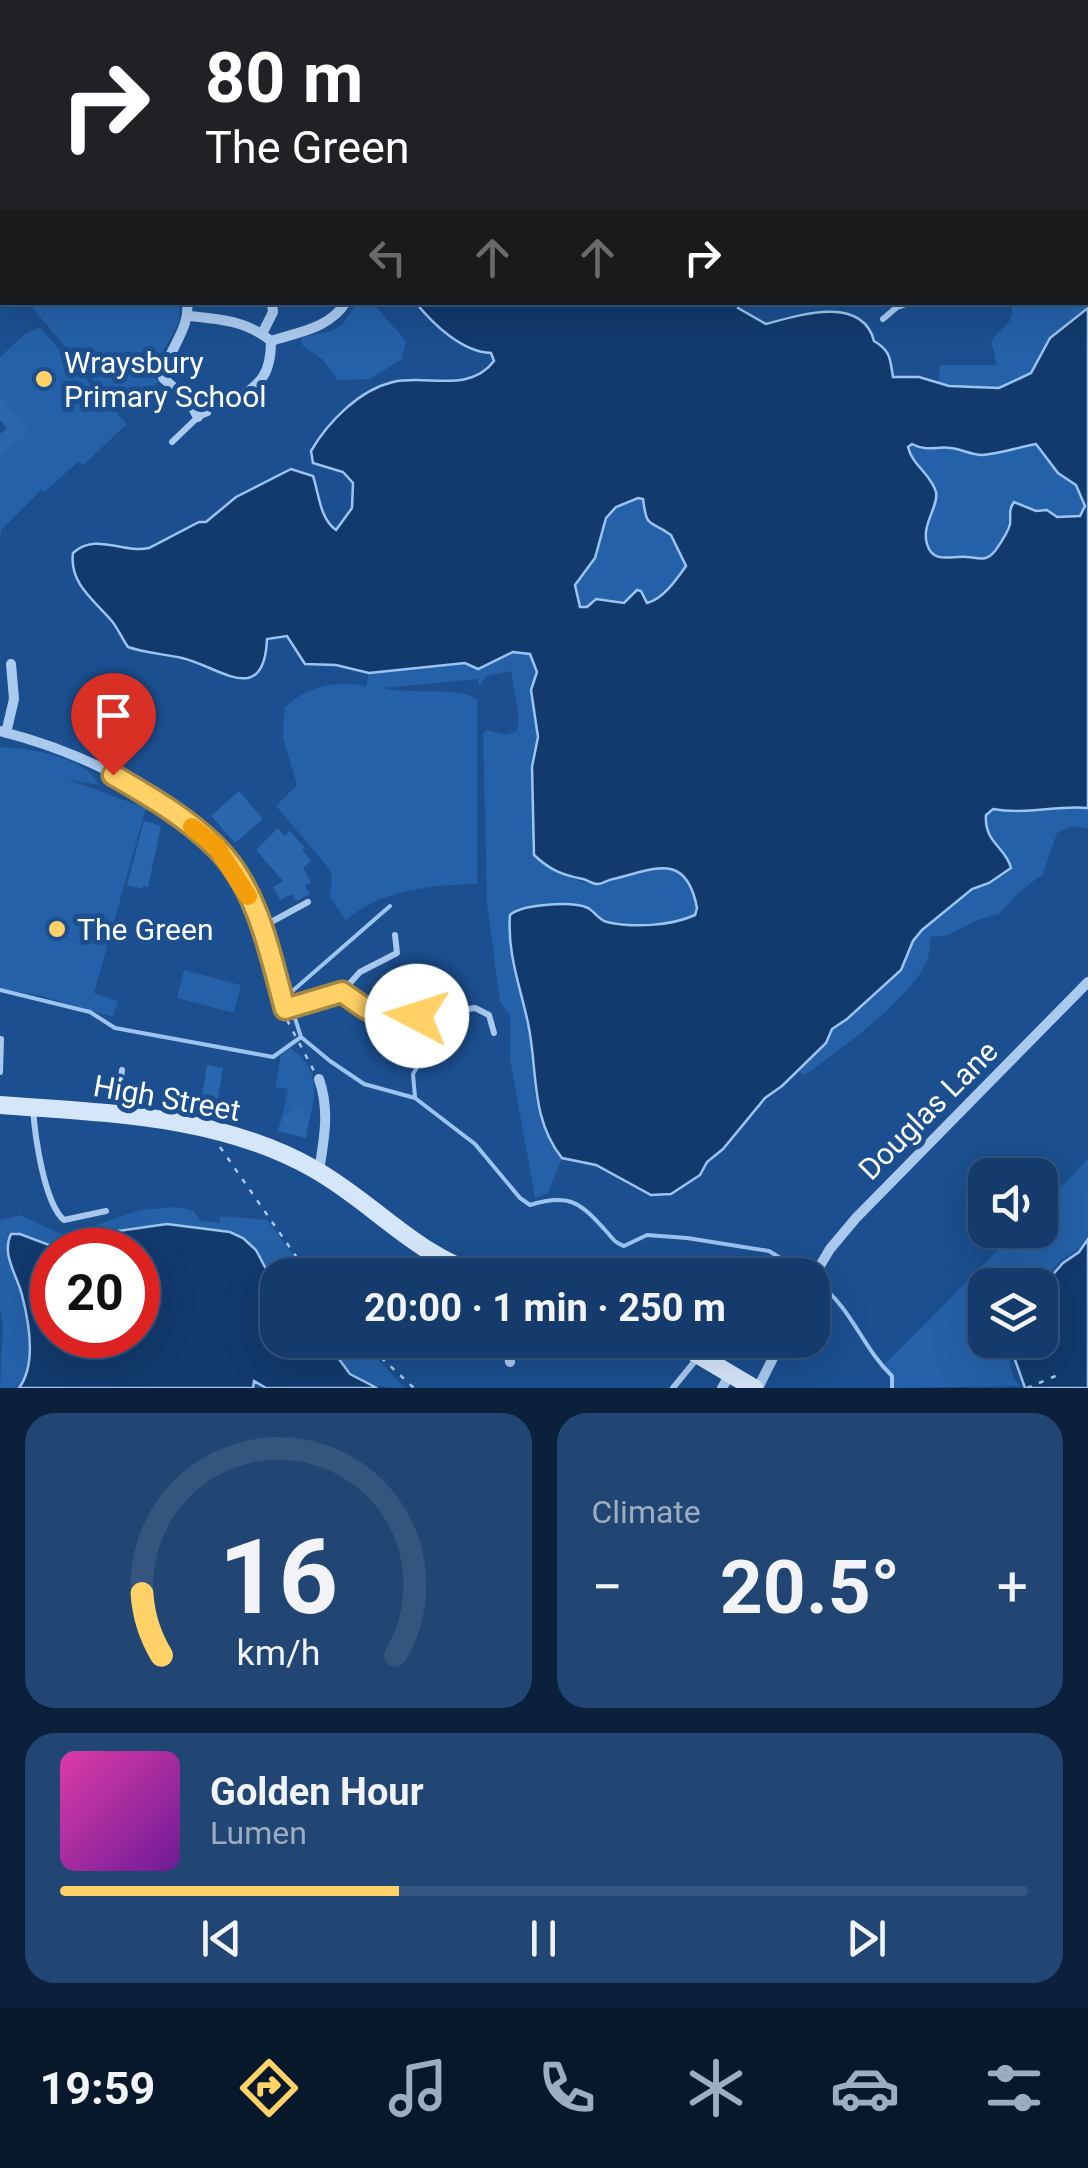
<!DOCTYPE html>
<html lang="en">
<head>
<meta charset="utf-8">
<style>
	:root { --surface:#143b6b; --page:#214673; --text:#f1f3f6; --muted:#9dadc1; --line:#33557e; --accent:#ffd166 }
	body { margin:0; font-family:Roboto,sans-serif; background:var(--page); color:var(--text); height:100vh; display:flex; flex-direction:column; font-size:38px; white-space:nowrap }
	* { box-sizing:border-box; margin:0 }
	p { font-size:32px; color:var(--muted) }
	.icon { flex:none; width:55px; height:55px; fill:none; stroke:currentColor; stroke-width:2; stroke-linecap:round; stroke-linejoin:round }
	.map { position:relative; height:1388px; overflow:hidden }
	.details { display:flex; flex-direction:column; gap:25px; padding:25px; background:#0b203b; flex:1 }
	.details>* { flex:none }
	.guide { position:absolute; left:0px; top:0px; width:1090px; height:305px; box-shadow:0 10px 40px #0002,0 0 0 2px var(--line); background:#202124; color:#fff; overflow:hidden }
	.buttons { position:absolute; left:968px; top:1158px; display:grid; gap:20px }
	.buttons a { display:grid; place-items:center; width:90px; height:90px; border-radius:20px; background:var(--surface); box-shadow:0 10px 40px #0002,0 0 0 2px var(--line); font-size:50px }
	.speed { position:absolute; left:30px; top:1228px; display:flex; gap:20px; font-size:50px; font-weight:700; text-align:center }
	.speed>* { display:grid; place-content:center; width:130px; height:130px; border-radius:50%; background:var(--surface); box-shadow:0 10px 40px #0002,0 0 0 2px var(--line); line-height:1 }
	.speed .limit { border:15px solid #d22; background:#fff; color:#111 }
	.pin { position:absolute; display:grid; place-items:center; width:85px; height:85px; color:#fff; margin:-102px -42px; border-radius:50% 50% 50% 0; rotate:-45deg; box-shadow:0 0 10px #0007 }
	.pin .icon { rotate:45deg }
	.me { position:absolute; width:110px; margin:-55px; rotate:275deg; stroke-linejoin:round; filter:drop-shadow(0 0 8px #0008) }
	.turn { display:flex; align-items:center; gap:35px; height:210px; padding:0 40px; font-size:45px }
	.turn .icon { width:130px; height:130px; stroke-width:2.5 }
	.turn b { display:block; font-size:70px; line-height:85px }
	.lanes { display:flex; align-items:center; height:95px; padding:0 40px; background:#0003; justify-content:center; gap:50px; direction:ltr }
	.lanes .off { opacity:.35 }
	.big { font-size:75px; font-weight:700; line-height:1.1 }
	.details .tile { flex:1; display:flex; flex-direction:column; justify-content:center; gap:15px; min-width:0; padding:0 35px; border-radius:30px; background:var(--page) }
	.details .dial { align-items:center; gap:0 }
	.dial svg { height:260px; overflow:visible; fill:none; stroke:var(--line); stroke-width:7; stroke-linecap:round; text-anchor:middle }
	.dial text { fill:var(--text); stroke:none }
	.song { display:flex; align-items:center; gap:30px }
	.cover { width:120px; height:120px; border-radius:15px; background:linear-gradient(135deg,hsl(320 70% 55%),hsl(280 70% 35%)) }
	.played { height:10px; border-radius:5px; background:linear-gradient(90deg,var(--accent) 35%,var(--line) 35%) }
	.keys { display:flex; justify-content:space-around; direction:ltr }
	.heat { display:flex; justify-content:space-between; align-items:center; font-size:55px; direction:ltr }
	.details .tiles { flex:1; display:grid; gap:25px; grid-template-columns:1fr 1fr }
	.tile:last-child { grid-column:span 2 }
	.trip { position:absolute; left:260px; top:1258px; width:570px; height:100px; border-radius:30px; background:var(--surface); box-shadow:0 10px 40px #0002,0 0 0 2px var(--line); font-weight:700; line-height:100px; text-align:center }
	.dock { display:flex; height:160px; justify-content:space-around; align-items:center; background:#08182b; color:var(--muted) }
	.dock .icon { width:70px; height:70px }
	.dock .active { color:var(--accent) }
	.dock b { font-size:45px; color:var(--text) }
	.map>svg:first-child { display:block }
	.green { fill:#2461a8 }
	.water { fill:#123a6d; stroke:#9cc4f0; stroke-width:2.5; fill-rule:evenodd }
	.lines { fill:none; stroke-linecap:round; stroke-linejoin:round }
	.stream { stroke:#9cc4f0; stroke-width:4 }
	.building { fill:#2a66ad }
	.path { stroke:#a9c9ee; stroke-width:2.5; stroke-dasharray:5 8; stroke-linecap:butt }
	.lane { stroke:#a9c9ee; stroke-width:6 }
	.street { stroke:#a9c9ee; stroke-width:10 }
	.secondary { stroke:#d6e6fa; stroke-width:18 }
	.route-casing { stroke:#a68842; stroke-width:25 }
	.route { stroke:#ffd166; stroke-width:18 }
	.slow { stroke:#f59e0b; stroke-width:18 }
	.poi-dot { fill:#ffd166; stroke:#1b4f8f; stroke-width:4 }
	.labels { text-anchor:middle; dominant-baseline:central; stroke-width:10; stroke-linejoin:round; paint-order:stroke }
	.poi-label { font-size:30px; fill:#fff; stroke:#1b4f8f; text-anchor:start }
	.street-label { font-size:30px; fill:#fff; stroke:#1b4f8f }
</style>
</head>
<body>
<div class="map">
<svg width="1088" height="1388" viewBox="0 0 1088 1388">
	<rect width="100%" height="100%" fill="#1b4f8f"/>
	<path class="green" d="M1088,215V308L1050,338L1036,367L1021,379L999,388H982L949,386L938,382L940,365H997L991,341C1002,327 1016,323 1011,303L1088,302Z
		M372,302L406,341L402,359L370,379L338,380L322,359L302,345L301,338L332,331L342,325L357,303Z
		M28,303H180L179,322L151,373L158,382L122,413Z
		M39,327L127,424L83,465L78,462L44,492L41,490L1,530L0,540V456L30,432L0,394V357L24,335Z
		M912,444C926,452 936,446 951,448C961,449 971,455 982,455C1001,454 1018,447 1036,444L1058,473L1076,485L1085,506L1080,516L1057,517L1047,510L1036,511L1023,504L1009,509C1010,526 1003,555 982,559C975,561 967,556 959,557C948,558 939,561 931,551C916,532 939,510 936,492C932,474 912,465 908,447Z
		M638,498L643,499C648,528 649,520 671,535L686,566C676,580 664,599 647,603L641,592L624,603L596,599L587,607H580L575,585L595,558L606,518L616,507Z
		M513,652L530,654L537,672L531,691L538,737L533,752L531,792L545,865C559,874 581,884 597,884C603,884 607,880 612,879C651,870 686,849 697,908L695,915L683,921L644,924L603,921L587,908L529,905L511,959L528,1025L535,1096L542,1122L562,1158L548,1193L535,1198L510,1059V1015L500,1002L487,904L483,733L487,730L507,735L517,731L519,720L511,671L487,676L479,686L478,679L383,688C409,695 457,686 477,699V884C433,885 379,889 346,921L330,896L332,876L327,866L276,806L297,785L283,738L284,708C310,685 332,681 366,686L369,673L466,663L478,669Z
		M0,747C29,748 85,756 99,785L67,779L146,808L94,993L118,1001L113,1017L38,995L0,989Z
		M1057,807L1088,808V829L1073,826L1057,833L1043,874L1018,893L999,914L980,919L948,935L931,937C930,944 930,954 927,960C912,999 840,1049 805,1075L796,1070L826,1043L832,1029L847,1019L901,970L913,941L922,930L972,889L1008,871L1009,860L989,839L986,815L993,809L1015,813Z
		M184,970L241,985L234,1013L177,998Z
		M290,1048C316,1064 318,1090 310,1116L302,1115V1109L293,1107L290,1114L283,1113L288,1089L275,1087L281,1055Z
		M1088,1159V1235L1077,1250L1061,1260L1040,1285H985V1340H1005L1013,1377L1020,1386L893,1388L885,1364L1018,1230H1040V1208Z
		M177,1207L193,1211L201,1221L220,1223V1216L267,1220L308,1275H278L277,1280L265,1267L256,1250L230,1232L167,1224L77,1243L49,1245L15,1233L8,1255L23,1297L29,1336V1368L19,1388H0L3,1323L0,1308V1220L20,1215L65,1236L140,1210Z
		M325,1340H360L405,1388C361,1388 350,1374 325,1340Z"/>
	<path class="water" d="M416,303H737L738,308L766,324C799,315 862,295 874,341C891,351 890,359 893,377H919L949,386L999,388L1031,373L1050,338L1088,308V808C1056,805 1025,815 993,809L986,815C984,843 1006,847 1011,868L989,883L972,889L922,930L913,941L901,970L847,1019L832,1029L826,1043L782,1086L765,1098L723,1149L707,1162L700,1175L671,1194L651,1195L596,1165L562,1158C530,1118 538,1070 528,1023C520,986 507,953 510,915C522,904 572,901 588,908C595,912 599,920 607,922C633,928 671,926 695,915L697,908C686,849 651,871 613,879C607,880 603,884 598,884C592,884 588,880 583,879C562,875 550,870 534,855L532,767L538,737L531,690L537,672L530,654L513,652L478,669L465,663L369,673L336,665L305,664L287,636L267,639C264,709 218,666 182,658C164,654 145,653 128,647C122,639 118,628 111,620C94,600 69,583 73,553C96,532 123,554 149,548L199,522H206L236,497L291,469L313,476C319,494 320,519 336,530L352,508L353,483L343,472L313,463L311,451C328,422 359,390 393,382C427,374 469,394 494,361L491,353C462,352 433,324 416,303ZM912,444C927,452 936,446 951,448C961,449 971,455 982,455C1001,454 1018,447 1036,444L1058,473L1076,485L1085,506L1080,516L1057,517L1047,510L1036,511L1014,502C1008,511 1011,515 1010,524C1008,533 1000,544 995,551C986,562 979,558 967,557C952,555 933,565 927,544C921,525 939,506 936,492C931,474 912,465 908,447ZM638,498L643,499C647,530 649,519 671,535L686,566C676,580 663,599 647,603L641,591L637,590L624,603L596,599L587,607H580L575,585L595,558L606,518L616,507Z
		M167,1224L230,1232L243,1238L256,1250L265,1267L277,1280L278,1340H325L350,1374L377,1388H266L254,1381L253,1388H19C37,1364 29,1322 22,1295C17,1275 1,1254 11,1234H20L49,1245L77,1243L104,1233ZM52,1250H138V1335H52Z
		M1088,1239V1388H1025L1008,1340H1040V1289L1063,1263L1079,1252Z"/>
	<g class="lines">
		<path class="stream" d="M0,990L90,1012L115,1028L273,1057L301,1037
			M290,1002L289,994L390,906
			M293,1012L301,1037L330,1061L364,1084L415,1098L475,1144L520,1198L530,1205C569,1193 580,1202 606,1231C613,1239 615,1243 624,1246L647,1235L687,1238L769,1251L808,1275
			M415,1097L413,1074L419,1064
			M816,1281C853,1309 861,1346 892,1376V1388"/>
	</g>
	<path class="building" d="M0,394L30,432L0,456V434L7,428L0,420Z
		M239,791L263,819L235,843L211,816Z
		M144,821L161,826L148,887L143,886L142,889L127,885Z
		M278,828L284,836L290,831L305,848L302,850L311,861L303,868L311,882L305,886L310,894L296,901L292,894L280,900L273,887L283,881L256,850Z
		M207,1065L223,1068L216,1111L200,1108Z
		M293,1107L302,1109V1115L310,1116L306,1138L278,1131L283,1113L290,1114Z"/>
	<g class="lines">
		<path class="path" d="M287,1020L314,1071
			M220,1147L309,1275
			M362,1340L414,1388
			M1027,1388L1058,1375"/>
		<path class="lane" d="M953,0L954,2
			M1005,0L1007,2
			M883,319L897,307L912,302
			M172,442L198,417L208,413
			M262,927L308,902
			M342,992L360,972L397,953L395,935
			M285,1009L342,992L375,1016L389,1020L475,1008L489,1015L494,1033
			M0,1072L1,1039
			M33,1109C35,1136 44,1203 64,1220L106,1211
			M117,1114L122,1070
			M673,1388L699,1356"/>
		<path class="street" d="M187,302C191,329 166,352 163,378L189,401L198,417
			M189,316C220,319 247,321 271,341C299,332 330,328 346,302
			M262,334L273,312L272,302
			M232,403C260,383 271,377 271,341
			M0,731C83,752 193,803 238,878C263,919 272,964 285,1009
			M6,733L14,699L11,664
			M319,1171C324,1139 330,1111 319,1079
			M812,1279L830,1249L856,1218L1088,982
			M507,1340L510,1362
			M508,1349L526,1350
			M722,1388L730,1374
			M758,1388L782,1340"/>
		<path class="secondary" d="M182,2L185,0
			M0,138L2,136
			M0,1105C107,1113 219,1115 314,1169C373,1202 416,1256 482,1275
			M673,1340L754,1388"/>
	</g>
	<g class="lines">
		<g class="route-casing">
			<path id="route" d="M113,775C149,796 186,817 215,846C258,888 270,954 285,1009L342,992C373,1014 379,1021 417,1016"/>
		</g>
		<use href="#route" class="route"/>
		<path class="slow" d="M192,827L216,846L248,896"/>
	</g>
	<g class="poi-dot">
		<circle cx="44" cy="379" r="10"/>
		<circle cx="57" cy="929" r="10"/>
	</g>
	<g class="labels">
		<g class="poi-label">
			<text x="64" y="362">Wraysbury<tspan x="64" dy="34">Primary School</tspan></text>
			<text x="77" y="929">The Green</text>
		</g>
		<g class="street-label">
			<text transform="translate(167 1098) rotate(10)">High Street</text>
			<text transform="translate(928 1110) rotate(-45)">Douglas Lane</text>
		</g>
	</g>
</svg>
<div class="buttons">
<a><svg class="icon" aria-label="sound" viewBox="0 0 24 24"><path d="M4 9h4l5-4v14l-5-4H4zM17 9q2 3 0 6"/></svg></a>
<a><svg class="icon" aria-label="layers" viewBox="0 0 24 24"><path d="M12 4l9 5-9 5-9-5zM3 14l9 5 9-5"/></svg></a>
</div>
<div class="speed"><div class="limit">20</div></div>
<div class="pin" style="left:113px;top:775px;background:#d93025"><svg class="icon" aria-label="arrive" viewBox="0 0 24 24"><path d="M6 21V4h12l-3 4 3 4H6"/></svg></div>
<svg class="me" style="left:417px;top:1016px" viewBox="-20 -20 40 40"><circle r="19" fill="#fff"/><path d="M0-13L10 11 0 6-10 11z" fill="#ffd166"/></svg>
<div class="trip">20:00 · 1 min · 250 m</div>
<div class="guide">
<div class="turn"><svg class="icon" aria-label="right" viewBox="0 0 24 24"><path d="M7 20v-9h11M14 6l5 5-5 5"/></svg><div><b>80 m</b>The Green</div></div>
<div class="lanes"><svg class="icon off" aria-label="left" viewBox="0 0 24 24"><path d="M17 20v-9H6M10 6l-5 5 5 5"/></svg><svg class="icon off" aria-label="ahead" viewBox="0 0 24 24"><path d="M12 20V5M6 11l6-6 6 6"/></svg><svg class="icon off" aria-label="ahead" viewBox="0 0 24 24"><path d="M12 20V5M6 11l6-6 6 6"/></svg><svg class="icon" aria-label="right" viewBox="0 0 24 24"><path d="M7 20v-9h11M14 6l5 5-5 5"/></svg></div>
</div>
</div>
<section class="details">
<div class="tiles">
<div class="tile dial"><svg viewBox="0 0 100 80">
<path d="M14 69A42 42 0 1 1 86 69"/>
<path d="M14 69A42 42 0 0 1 8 50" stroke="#ffd166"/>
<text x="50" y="56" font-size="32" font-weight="700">16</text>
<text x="50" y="72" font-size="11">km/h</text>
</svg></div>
<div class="tile"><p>Climate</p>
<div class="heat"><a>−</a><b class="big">20.5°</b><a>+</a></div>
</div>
<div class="tile">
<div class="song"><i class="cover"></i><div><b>Golden Hour</b><p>Lumen</p></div></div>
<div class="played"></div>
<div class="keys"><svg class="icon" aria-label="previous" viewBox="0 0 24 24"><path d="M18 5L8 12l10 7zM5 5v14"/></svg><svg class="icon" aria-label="pause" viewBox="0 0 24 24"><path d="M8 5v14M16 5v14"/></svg><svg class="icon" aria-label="next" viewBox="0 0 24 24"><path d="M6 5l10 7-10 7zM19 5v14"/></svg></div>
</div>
</div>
</section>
<nav class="dock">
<b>19:59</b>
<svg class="icon active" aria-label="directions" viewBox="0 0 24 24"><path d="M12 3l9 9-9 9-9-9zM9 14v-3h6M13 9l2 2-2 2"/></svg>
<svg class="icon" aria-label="music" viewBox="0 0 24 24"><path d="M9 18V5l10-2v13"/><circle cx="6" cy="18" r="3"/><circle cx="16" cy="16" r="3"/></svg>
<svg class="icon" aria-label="phone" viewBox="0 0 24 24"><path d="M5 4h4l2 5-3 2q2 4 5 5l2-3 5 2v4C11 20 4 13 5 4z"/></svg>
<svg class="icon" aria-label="climate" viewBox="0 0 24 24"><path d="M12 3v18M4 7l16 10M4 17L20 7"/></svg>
<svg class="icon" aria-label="car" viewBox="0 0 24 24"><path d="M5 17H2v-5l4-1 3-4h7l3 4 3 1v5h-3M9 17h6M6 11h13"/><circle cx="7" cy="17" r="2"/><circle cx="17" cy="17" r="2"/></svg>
<svg class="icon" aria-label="filters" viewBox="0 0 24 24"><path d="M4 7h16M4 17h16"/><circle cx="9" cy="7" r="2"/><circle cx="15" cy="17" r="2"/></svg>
</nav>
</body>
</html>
